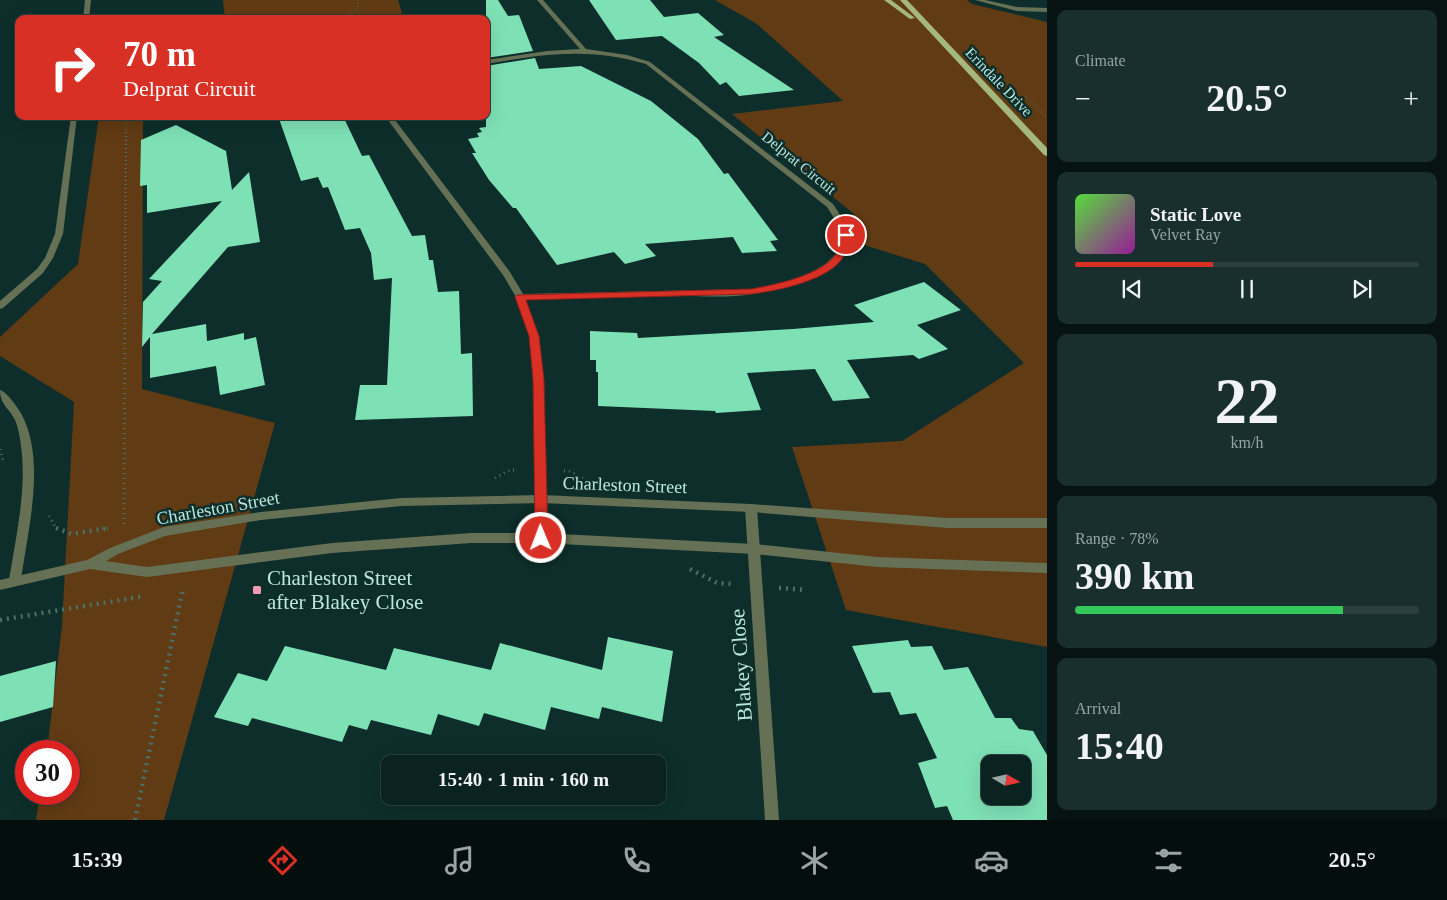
<!DOCTYPE html>
<html lang="en">
<head>
<meta charset="utf-8">
<style>
	:root { --surface:#0a2220; --page:#182f2d; --text:#f1f3f6; --muted:#99a4a5; --line:#2a3f3e; --accent:#d93025 }
	body { margin:0; font-family:Georgia,serif; background:var(--page); color:var(--text); height:100vh; display:flex; flex-direction:column; font-size:19px; white-space:nowrap }
	* { box-sizing:border-box; margin:0 }
	p { font-size:16px; color:var(--muted) }
	.icon { flex:none; width:28px; height:28px; fill:none; stroke:currentColor; stroke-width:2; stroke-linecap:round; stroke-linejoin:round }
	.map { position:relative; flex:1; overflow:hidden }
	.panel { display:flex; flex-direction:column; gap:10px; padding:10px; background:#061312; width:400px }
	.panel>* { flex:none }
	.top-card { position:absolute; left:15px; top:15px; width:475px; height:105px; border-radius:10px; box-shadow:0 5px 20px #0002,0 0 0 1px var(--line); background:#d93025; color:#fff; overflow:hidden }
	.needle { width:32px; rotate:99deg }
	.fabs { position:absolute; left:981px; top:755px; display:grid; gap:10px }
	.fabs a { display:grid; place-items:center; width:50px; height:50px; border-radius:10px; background:var(--surface); box-shadow:0 5px 20px #0002,0 0 0 1px var(--line); font-size:25px }
	.speed { position:absolute; left:15px; top:740px; display:flex; gap:10px; font-size:25px; font-weight:700; text-align:center }
	.speed>* { display:grid; place-content:center; width:65px; height:65px; border-radius:50%; background:var(--surface); box-shadow:0 5px 20px #0002,0 0 0 1px var(--line); line-height:1 }
	.speed .limit { border:8px solid #d22; background:#fff; color:#111 }
	.pin { position:absolute; display:grid; place-items:center; width:42px; height:42px; color:#fff; margin:-21px; border:2px solid #fff; border-radius:50%; box-shadow:0 1px 5px #0007 }
	.me { position:absolute; width:55px; margin:-28px; rotate:359deg; stroke-linejoin:round; filter:drop-shadow(0 0 4px #0008) }
	.turn { display:flex; align-items:center; gap:18px; height:105px; padding:0 25px; font-size:22px }
	.turn .icon { width:65px; height:65px; stroke-width:2.5 }
	.turn b { display:block; font-size:35px; line-height:42px }
	.big { font-size:38px; font-weight:700; line-height:1.1 }
	.panel .card { flex:1; display:flex; flex-direction:column; justify-content:center; gap:8px; min-width:0; padding:0 18px; border-radius:10px; background:var(--page) }
	.panel .dial { align-items:center; gap:0 }
	.dial b { font-size:65px; line-height:1 }
	.song { display:flex; align-items:center; gap:15px }
	.cover { width:60px; height:60px; border-radius:8px; background:linear-gradient(135deg,hsl(110 70% 55%),hsl(300 70% 35%)) }
	.played { height:5px; border-radius:2px; background:linear-gradient(90deg,var(--accent) 40%,var(--line) 40%) }
	.keys { display:flex; justify-content:space-around; direction:ltr }
	.heat { display:flex; justify-content:space-between; align-items:center; font-size:28px; direction:ltr }
	.charge { height:8px; border-radius:4px; background:linear-gradient(90deg,#34c759 78%,var(--line) 0) }
	.trip { position:absolute; left:381px; top:755px; width:285px; height:50px; border-radius:10px; background:var(--surface); box-shadow:0 5px 20px #0002,0 0 0 1px var(--line); font-weight:700; line-height:50px; text-align:center }
	.tabs { display:flex; height:80px; justify-content:space-around; align-items:center; background:#040e0d; color:var(--muted) }
	.tabs .icon { width:35px; height:35px }
	.tabs .on { color:var(--accent) }
	.tabs b { font-size:22px; color:var(--text) }
	main { display:flex; flex:1; min-height:0 }
	.map>svg:first-child { display:block }
	.green { fill:#613b13 }
	.building { fill:#7ee0b5; fill-rule:evenodd }
	.lines { fill:none; stroke-linecap:round; stroke-linejoin:round }
	.path-far3 { stroke:#4c716c; stroke-width:2; stroke-dasharray:0.5 2.5; stroke-linecap:butt }
	.path-far2 { stroke:#4c716c; stroke-width:2.5; stroke-dasharray:1 3; stroke-linecap:butt }
	.path-far1 { stroke:#4c716c; stroke-width:3; stroke-dasharray:1 4; stroke-linecap:butt }
	.path { stroke:#4c716c; stroke-width:4.5; stroke-dasharray:2 5; stroke-linecap:butt }
	.minor { fill:#667054; fill-rule:evenodd }
	.tertiary { fill:#667054; fill-rule:evenodd }
	.primary { fill:#a4b87d; fill-rule:evenodd }
	.route { fill:#d93025; stroke:#8d1f18 }
	.poi-dot { fill:#f29ab0; stroke:#0d2e2a; stroke-width:2 }
	.labels { text-anchor:middle; dominant-baseline:central; stroke-width:5; stroke-linejoin:round; paint-order:stroke }
	.far-street-label { font-size:15px; fill:#bae8e1; stroke:#0d2e2a }
	.street-label { font-size:18px; fill:#bae8e1; stroke:#0d2e2a }
	.near-poi-label { font-size:21px; fill:#bae8e1; stroke:#0d2e2a; text-anchor:start }
	.near-street-label { font-size:21px; fill:#bae8e1; stroke:#0d2e2a }
</style>
</head>
<body>
<main>
<div class="map">
<svg width="1047" height="820" viewBox="0 0 1047 820">
	<rect width="100%" height="100%" fill="#0d2e2a"/>
	<path class="green" d="M223,0H398L402,13L387,19H225Z
		M715,0H967L972,4L1047,22V647L846,610L792,447L902,441L1024,363L925,264L861,244L854,214L732,114L843,101L757,24Z
		M99,116H145L143,117L142,389L275,423L164,820H36L40,794H69V751H47L62,626L74,402L0,356V337L78,264Z"/>
	<path class="building" d="M486,0H498L508,16L519,15L533,51L486,58Z
		M589,0H650L664,17L698,13L724,35L714,37L794,90L739,96L726,82L720,85L699,63L662,36L616,40Z
		M535,58L539,69L581,66L651,101L698,139L724,174L728,173L778,240L770,241L777,251L742,253L733,237L645,244L656,256L625,264L614,252L557,265L516,208H513L489,180L472,153H476L468,139L479,137L477,133L482,132L479,128L486,127V66Z
		M278,116H343L362,156L369,155L412,236L425,235L429,260H433L438,292L459,291L461,354L472,353L473,416L355,420L360,385H387L392,278L374,280L371,253L360,228L345,230L328,187L323,188L318,177L301,181Z
		M176,125L226,151L232,190L249,172L260,242L228,247L152,334L206,324L207,341L244,333V340L256,337L265,385L220,395L216,366L150,378V337L142,347L143,302L162,281L149,279L222,201L147,213V185L140,186L141,140Z
		M924,282L961,310L917,325L948,349L919,359L913,355L847,360L870,398L833,401L815,369L747,373L761,410L716,413L715,411L598,406V372H596V360H590V331L637,333L638,338L793,329L874,322L854,305Z
		M608,637L673,651L662,722L602,707L599,719L551,707L545,730L484,713L479,726L438,714L431,735L371,720L367,730L349,725L342,742L252,718L248,726L214,717L238,673L267,681L285,646L386,670L394,648L491,670L500,643L602,670Z
		M908,640L911,647L932,646L944,670L968,667L995,718H1011L1019,729L1033,731L1047,755V820H953L947,806L935,808L918,763L937,758L916,713L900,715L890,692L873,693L852,646ZM990,764H1022V796H990Z
		M56,661L53,707L0,722V676Z"/>
	<g class="lines">
		<path class="path-far3" d="M345,19L358,8V0
			M1026,97L1047,118
			M126,133V116"/>
		<path class="path-far2" d="M125,305L126,132"/>
		<path class="path-far1" d="M0,449L3,461
			M564,471H569L583,478
			M495,478L510,470H517
			M49,516L56,528L59,529
			M124,524L125,304
			M102,529L108,528"/>
		<path class="path" d="M56,528L72,534L108,528
			M690,569L717,583L733,584
			M779,588L806,590
			M0,620L145,596
			M135,820L183,588"/>
		<path class="minor" d="M85,0H91L89,19H83Z
			M537,0H543L586,49L627,55L650,62L833,204C840,215 850,228 848,242C844,275 780,290 753,294C730,298 704,296 681,296C629,297 577,298 525,300L539,336L544,380L547,538L545,541L541,543L537,541L535,538L534,380L529,336L516,297L503,275L385,116H392L510,272L523,294L751,289C776,285 834,273 840,243C843,230 834,218 827,207L646,64C588,47 544,54 486,64V60L547,51L580,49Z
			M975,0H985L1017,7L1047,8V12L1017,11Z
			M71,116H77L63,234L53,258L43,273L3,308L0,309V301L37,269L45,258L55,234Z
			M0,390C6,392 10,398 14,403C50,448 28,527 21,580L19,584L15,585L11,584L9,580C16,536 27,490 21,446C20,437 18,427 15,420C8,407 0,404 0,390Z
			M751,504L755,505L757,508L779,820H765L745,508L747,505Z"/>
		<path class="tertiary" d="M541,495L751,504L947,518H1047V528H947L751,512L541,503L401,506L261,520L165,536L118,554L106,561L147,567L332,543L471,533H541L754,544L877,557L1047,563V573L877,567L754,554L541,543H471L332,553L147,577L90,569L0,590V580L87,560L110,548L164,527L261,512L401,498Z"/>
		<path class="primary" d="M884,0H891L915,18L910,19Z
			M900,0H907L1047,148V156L1044,155Z"/>
	</g>
	<path class="route" d="M846,232L850,235C849,241 848,248 845,254C833,280 777,291 751,294L526,300L539,336L544,380L548,538L546,541L541,543L537,541L535,538L533,380L529,336L515,297L517,295L751,289C774,285 823,275 836,254C839,248 840,241 841,235Z"/>
	<rect class="poi-dot" x="252" y="585" width="10" height="10" rx="2.5"/>
	<g class="labels">
		<g class="far-street-label">
			<text transform="translate(999 82) rotate(46)">Erindale Drive</text>
			<text transform="translate(799 163) rotate(39)">Delprat Circuit</text>
		</g>
		<g class="street-label">
			<text transform="translate(625 485) rotate(2)">Charleston Street</text>
			<text transform="translate(218 508) rotate(-10)">Charleston Street</text>
		</g>
		<g class="near-poi-label">
			<text x="267" y="578">Charleston Street<tspan x="267" dy="24">after Blakey Close</tspan></text>
		</g>
		<g class="near-street-label">
			<text transform="translate(741 665) rotate(-94)">Blakey Close</text>
		</g>
	</g>
</svg>
<div class="fabs">
<a><svg class="needle" viewBox="-14 -14 28 28"><path d="M0-13l5 13h-10z" fill="#e53935"/><path d="M0 13l5-13h-10z" fill="#99a4a5"/></svg></a>
</div>
<div class="speed"><div class="limit">30</div></div>
<div class="pin" style="left:846px;top:235px;background:#d93025"><svg class="icon" aria-label="arrive" viewBox="0 0 24 24"><path d="M6 21V4h12l-3 4 3 4H6"/></svg></div>
<svg class="me" style="left:541px;top:538px" viewBox="-20 -20 40 40"><circle r="17" fill="#d93025" stroke="#fff" stroke-width="3"/><path d="M0-11L8 9 0 5-8 9z" fill="#fff"/></svg>
<div class="trip">15:40 · 1 min · 160 m</div>
<div class="top-card">
<div class="turn"><svg class="icon" aria-label="right" viewBox="0 0 24 24"><path d="M7 20v-9h11M14 6l5 5-5 5"/></svg><div><b>70 m</b>Delprat Circuit</div></div>
</div>
</div>
<section class="panel">
<div class="card"><p>Climate</p>
<div class="heat"><a>−</a><b class="big">20.5°</b><a>+</a></div>
</div>
<div class="card">
<div class="song"><i class="cover"></i><div><b>Static Love</b><p>Velvet Ray</p></div></div>
<div class="played"></div>
<div class="keys"><svg class="icon" aria-label="previous" viewBox="0 0 24 24"><path d="M18 5L8 12l10 7zM5 5v14"/></svg><svg class="icon" aria-label="pause" viewBox="0 0 24 24"><path d="M8 5v14M16 5v14"/></svg><svg class="icon" aria-label="next" viewBox="0 0 24 24"><path d="M6 5l10 7-10 7zM19 5v14"/></svg></div>
</div>
<div class="card dial"><b>22</b><p>km/h</p></div>
<div class="card"><p>Range · 78%</p><b class="big">390 km</b><div class="charge"></div></div>
<div class="card"><p>Arrival</p><b class="big">15:40</b></div>
</section>
</main>
<nav class="tabs">
<b>15:39</b>
<svg class="icon on" aria-label="directions" viewBox="0 0 24 24"><path d="M12 3l9 9-9 9-9-9zM9 14v-3h6M13 9l2 2-2 2"/></svg>
<svg class="icon" aria-label="music" viewBox="0 0 24 24"><path d="M9 18V5l10-2v13"/><circle cx="6" cy="18" r="3"/><circle cx="16" cy="16" r="3"/></svg>
<svg class="icon" aria-label="phone" viewBox="0 0 24 24"><path d="M5 4h4l2 5-3 2q2 4 5 5l2-3 5 2v4C11 20 4 13 5 4z"/></svg>
<svg class="icon" aria-label="climate" viewBox="0 0 24 24"><path d="M12 3v18M4 7l16 10M4 17L20 7"/></svg>
<svg class="icon" aria-label="car" viewBox="0 0 24 24"><path d="M5 17H2v-5l4-1 3-4h7l3 4 3 1v5h-3M9 17h6M6 11h13"/><circle cx="7" cy="17" r="2"/><circle cx="17" cy="17" r="2"/></svg>
<svg class="icon" aria-label="filters" viewBox="0 0 24 24"><path d="M4 7h16M4 17h16"/><circle cx="9" cy="7" r="2"/><circle cx="15" cy="17" r="2"/></svg>
<b>20.5°</b>
</nav>
</body>
</html>
